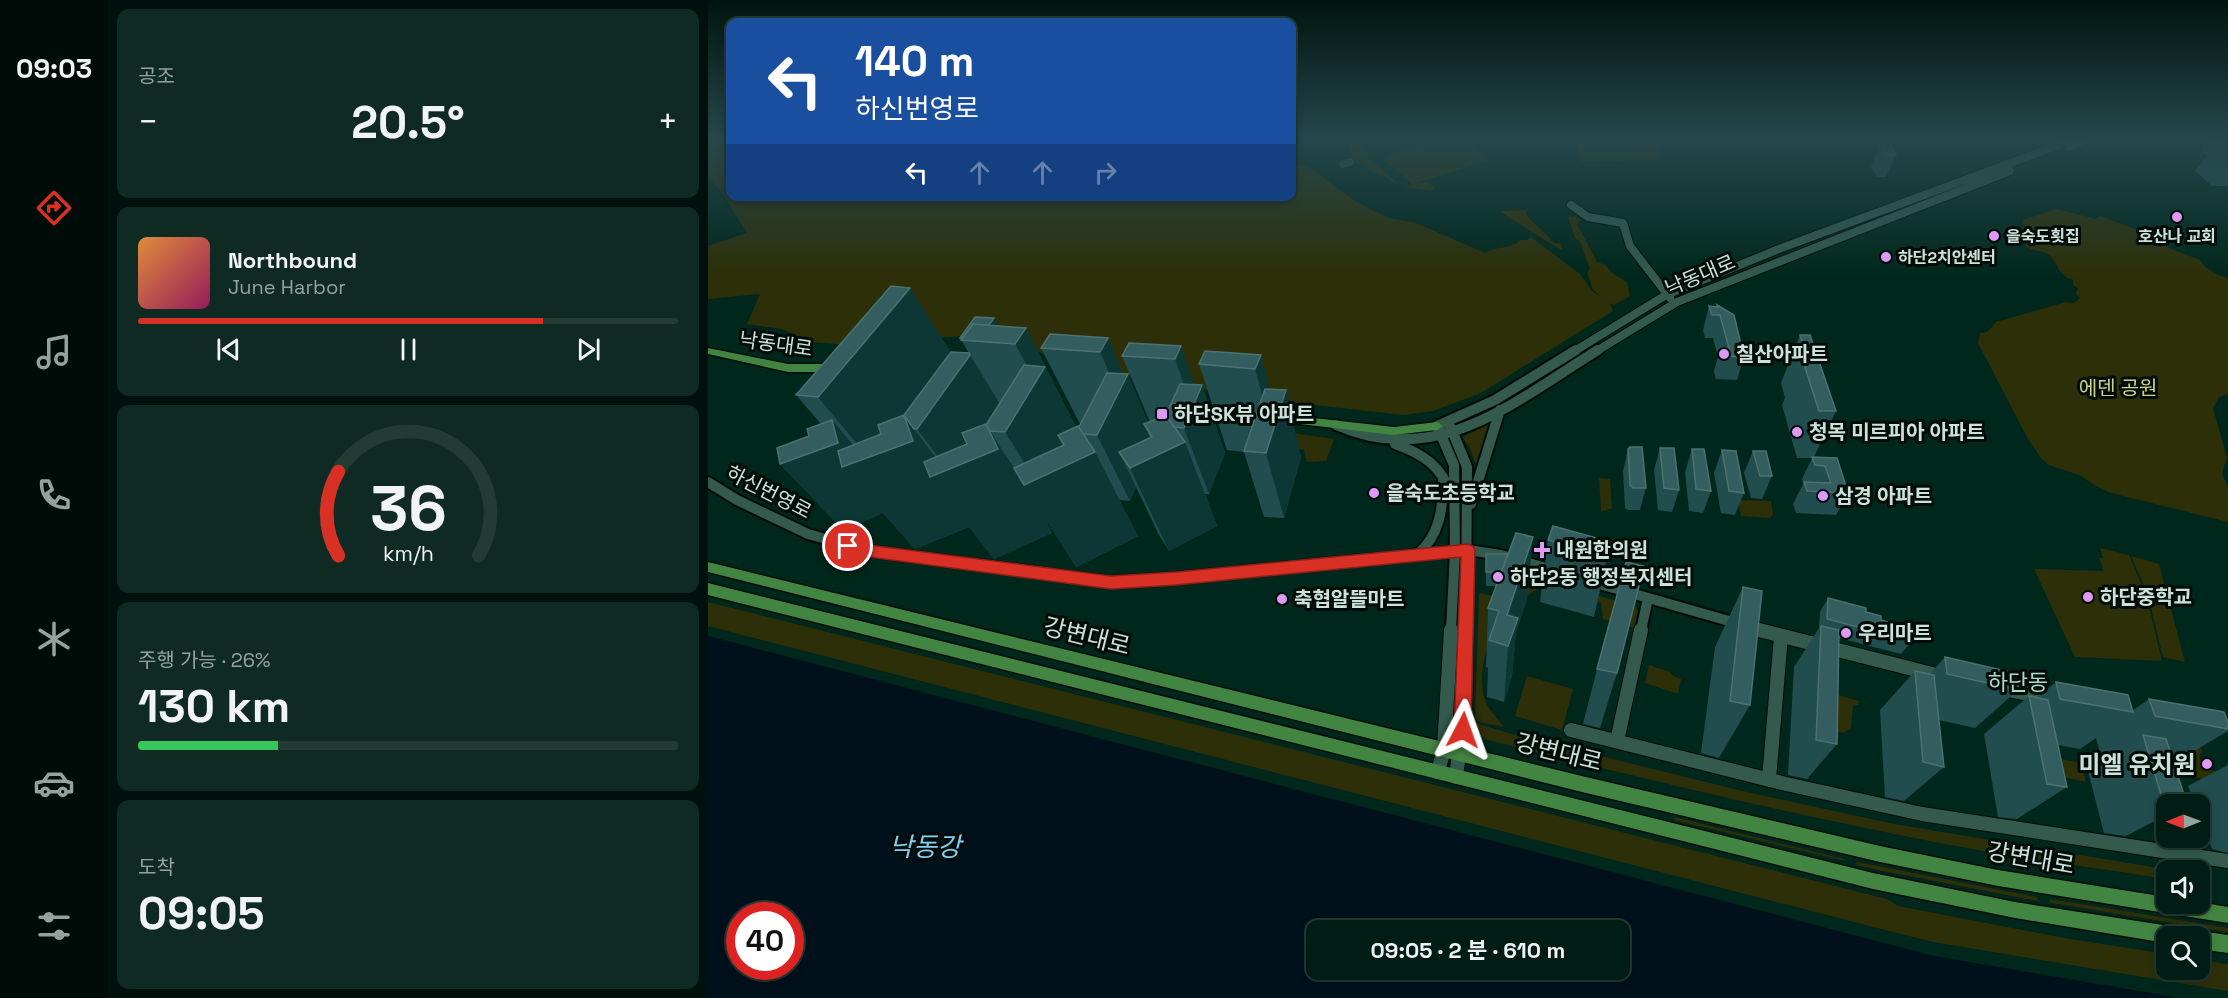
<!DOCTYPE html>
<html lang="ko">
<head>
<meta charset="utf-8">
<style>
	:root { --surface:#001d15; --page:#0e2a22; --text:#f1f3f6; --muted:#95a2a0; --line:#223b34; --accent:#d93025 }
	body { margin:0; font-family:"Space Grotesk","Noto Sans KR",sans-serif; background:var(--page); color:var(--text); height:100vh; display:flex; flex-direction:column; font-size:22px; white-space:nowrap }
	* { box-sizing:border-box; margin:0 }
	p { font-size:20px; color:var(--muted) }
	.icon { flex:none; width:33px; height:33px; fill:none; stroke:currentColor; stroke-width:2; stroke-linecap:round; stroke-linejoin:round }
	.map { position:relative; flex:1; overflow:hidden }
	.drawer { display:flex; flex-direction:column; gap:9px; padding:9px; background:#00100c; width:600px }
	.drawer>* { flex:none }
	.banner { position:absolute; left:18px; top:18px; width:570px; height:183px; border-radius:12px; box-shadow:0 3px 9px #0003,0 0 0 2px var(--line); background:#1a4fa0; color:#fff; overflow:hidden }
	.needle { width:39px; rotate:269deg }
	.buttons { position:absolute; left:1448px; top:794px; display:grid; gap:12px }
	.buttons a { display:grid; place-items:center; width:54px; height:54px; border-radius:12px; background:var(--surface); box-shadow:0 3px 9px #0003,0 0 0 2px var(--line); font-size:30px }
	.speed { position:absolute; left:18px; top:902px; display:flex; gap:12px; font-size:30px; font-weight:700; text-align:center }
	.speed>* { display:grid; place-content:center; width:78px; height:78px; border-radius:50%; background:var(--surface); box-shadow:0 3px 9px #0003,0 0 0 2px var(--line); line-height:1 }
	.speed .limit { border:9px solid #d22; background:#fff; color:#111 }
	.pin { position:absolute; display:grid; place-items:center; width:51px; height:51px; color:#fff; margin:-26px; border:3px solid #fff; border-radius:50%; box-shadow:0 2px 6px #0007 }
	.me { position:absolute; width:66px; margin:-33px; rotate:4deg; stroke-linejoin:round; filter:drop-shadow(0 0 4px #0008) }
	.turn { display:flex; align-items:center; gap:21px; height:126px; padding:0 30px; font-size:27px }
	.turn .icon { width:78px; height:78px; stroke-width:2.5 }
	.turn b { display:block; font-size:42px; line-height:51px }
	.lanes { display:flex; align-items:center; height:57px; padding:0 30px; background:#0003; justify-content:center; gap:30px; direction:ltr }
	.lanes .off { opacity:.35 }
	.big { font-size:45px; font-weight:700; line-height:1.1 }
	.drawer .widget { flex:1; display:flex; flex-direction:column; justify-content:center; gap:9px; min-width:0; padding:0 21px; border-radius:12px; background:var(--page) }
	.drawer .dial { align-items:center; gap:0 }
	.dial svg { height:156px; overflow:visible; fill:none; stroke:var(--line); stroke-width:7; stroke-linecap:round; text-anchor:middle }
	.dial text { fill:var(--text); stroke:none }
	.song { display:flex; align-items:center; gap:18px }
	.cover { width:72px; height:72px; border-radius:9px; background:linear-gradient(135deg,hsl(30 70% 55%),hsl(330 70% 35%)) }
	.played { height:6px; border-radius:3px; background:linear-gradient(90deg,var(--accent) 75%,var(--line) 75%) }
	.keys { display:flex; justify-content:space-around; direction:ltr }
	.heat { display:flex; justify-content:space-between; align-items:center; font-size:33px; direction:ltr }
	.charge { height:9px; border-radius:4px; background:linear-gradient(90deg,#34c759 26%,var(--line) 0) }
	.trip { position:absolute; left:598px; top:920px; width:324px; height:60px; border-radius:12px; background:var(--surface); box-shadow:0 3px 9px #0003,0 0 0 2px var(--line); font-weight:700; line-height:60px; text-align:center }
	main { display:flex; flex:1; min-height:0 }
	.menu { display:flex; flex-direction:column; width:108px; justify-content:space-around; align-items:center; background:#000c08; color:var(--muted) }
	.menu .icon { width:42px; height:42px }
	.menu .selected { color:var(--accent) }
	.menu b { font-size:27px; color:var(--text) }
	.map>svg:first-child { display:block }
	.green { fill:#2d2f08 }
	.water { fill:#00111b; fill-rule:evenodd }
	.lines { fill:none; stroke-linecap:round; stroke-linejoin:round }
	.minor-far2-casing { stroke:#000d07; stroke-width:10 }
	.minor-far1-casing { stroke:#000d07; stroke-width:14 }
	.minor-casing { stroke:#000d07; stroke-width:16 }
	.major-casing { stroke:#000d07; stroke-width:3 }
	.minor-far2 { stroke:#335a4d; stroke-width:8 }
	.minor-far1 { stroke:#335a4d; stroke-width:10 }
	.minor { stroke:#335a4d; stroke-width:14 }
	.major { fill:#428542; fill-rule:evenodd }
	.wall { fill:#214d4f }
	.shaded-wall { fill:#0c3735; fill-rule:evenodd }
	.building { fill:#335d5e; stroke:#4b7271; stroke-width:1.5 }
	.route { fill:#d93025; stroke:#8d1f18; stroke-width:1.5 }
	.poi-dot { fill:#dd99f3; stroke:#010c08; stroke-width:2 }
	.labels { text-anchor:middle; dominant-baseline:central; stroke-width:6; stroke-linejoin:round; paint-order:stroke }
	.far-poi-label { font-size:16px; font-weight:bold; fill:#cce1d9; stroke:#010c08; text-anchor:start }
	.street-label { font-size:20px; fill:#cce1d9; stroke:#010c08 }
	.poi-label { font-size:20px; font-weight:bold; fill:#cce1d9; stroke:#010c08; text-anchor:start }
	.park-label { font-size:20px; fill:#ced28a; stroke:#010c08 }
	.quarter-label { font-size:22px; fill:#aed9c9; stroke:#010c08 }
	.near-street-label { font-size:24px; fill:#cce1d9; stroke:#010c08 }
	.near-poi-label { font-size:24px; font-weight:bold; fill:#cce1d9; stroke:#010c08; text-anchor:end }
	.near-water-label { font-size:26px; font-style:italic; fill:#81d0f4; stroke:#010c08 }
</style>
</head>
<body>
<main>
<nav class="menu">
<b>09:03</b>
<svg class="icon selected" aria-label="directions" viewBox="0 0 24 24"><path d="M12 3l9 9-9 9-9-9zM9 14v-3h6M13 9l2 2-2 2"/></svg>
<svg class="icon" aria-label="music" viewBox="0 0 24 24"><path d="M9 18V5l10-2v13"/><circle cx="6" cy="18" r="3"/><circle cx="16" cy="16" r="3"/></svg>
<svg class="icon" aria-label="phone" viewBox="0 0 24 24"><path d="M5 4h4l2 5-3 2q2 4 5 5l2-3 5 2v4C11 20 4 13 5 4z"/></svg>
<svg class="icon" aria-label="climate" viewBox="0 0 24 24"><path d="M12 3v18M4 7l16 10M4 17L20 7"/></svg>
<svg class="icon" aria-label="car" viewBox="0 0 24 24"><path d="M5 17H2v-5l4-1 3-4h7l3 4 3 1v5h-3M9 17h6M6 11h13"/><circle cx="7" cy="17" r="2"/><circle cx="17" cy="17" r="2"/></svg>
<svg class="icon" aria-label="filters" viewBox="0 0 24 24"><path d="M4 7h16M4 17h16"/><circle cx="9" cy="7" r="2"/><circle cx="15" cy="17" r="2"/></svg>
</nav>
<section class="drawer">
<div class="widget"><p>공조</p>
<div class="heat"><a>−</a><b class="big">20.5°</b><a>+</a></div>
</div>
<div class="widget">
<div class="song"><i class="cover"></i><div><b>Northbound</b><p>June Harbor</p></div></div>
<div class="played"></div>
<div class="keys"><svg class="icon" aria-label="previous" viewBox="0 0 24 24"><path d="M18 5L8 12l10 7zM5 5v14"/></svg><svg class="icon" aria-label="pause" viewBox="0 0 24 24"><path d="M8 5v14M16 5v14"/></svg><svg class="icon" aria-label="next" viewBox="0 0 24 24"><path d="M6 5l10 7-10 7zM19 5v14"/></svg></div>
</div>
<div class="widget dial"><svg viewBox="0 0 100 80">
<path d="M14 69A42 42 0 1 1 86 69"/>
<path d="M14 69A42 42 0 0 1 14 26" stroke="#d93025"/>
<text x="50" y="56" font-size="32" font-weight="700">36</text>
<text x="50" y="72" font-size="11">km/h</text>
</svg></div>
<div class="widget"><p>주행 가능 · 26%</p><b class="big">130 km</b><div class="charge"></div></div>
<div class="widget"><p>도착</p><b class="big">09:05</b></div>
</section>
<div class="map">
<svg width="1520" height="998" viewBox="0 0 1520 998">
	<rect width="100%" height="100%" fill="#00271c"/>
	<path class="green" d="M0,139H22V196H584V164L601,167L650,203L681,218L708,223L777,253C789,245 799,251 813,240H819L823,237L872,274L885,292L893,297L885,290L879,272L882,269L872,241L867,238L860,217L866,216L873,220L869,224L889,262L898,265C905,277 909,274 918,282C922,286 920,291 922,296L906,305L902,303L905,311L773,393L725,411L695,415L570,401L438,380L359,362L324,350L267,335L144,345L102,342L74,329L39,324L52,294L0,299V246L39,233L13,191L0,177Z
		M648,139L661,140L654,142L652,145L660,152V158L692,185L647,163L641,147L645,140Z
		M734,139H754L782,160L706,184L720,182L727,188L723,191L697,187L704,184L675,159L678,156Z
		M867,139H947L954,157L949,160L873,162Z
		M1348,209L1388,219L1392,216L1424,228L1466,250L1492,260L1497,267L1510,275L1520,278V394L1511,397L1505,408L1519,458L1514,474L1520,486V522L1403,493L1388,486L1371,475L1341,465L1333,458L1320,439L1270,343L1272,333C1282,333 1282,328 1288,322L1358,302L1366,303L1372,298L1368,294L1370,288L1365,285V280C1346,274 1352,260 1338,253C1331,250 1325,251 1318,247L1315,220Z
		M817,210L820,217L847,243H853L854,249H851L791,211Z
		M782,423L769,468L761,446L754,437Z
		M584,433L626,439L618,461L599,462L596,450L583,448Z
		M891,478L902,479L904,508L893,512Z
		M1030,500L1063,501L1065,514L1062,518L1033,516Z
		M1392,548L1421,555L1439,598L1454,661L1367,657L1326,569L1396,571L1391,558H1395Z
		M1423,556L1451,564L1477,662L1455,657L1440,596Z
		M807,570L928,607L930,611L926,628L895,619L893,603L834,586L819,596Z
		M771,593L798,599C787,630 766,667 777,700C780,709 790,719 796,727L771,722L767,718Z
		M0,602L1179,899L1190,906L1356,938L1458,954V969H1491V960L1520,964V991L1225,942L1177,930L0,626Z
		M941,665L962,672L965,676L973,679L970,694L937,683Z
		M819,676L865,689L854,730L807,716Z
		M1121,692L1151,701L1150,705L1145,706L1143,728L1135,733L1120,729Z
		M768,723L804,734L1030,790L1186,824L1462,870H1458V879C1394,868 1329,861 1264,849C1100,819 938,779 776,739L768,731Z
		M1472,742L1490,745L1495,751L1491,756L1497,769L1513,772L1516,782L1484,777Z
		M1310,750L1373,763L1378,782L1313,768Z
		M966,817L1136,859L1138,861L965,820Z
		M1149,862L1329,897L1330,901L1170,870L1149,865L1147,863Z
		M1342,899L1520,928V932L1344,903L1341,902Z"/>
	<path class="water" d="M0,636L1226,956L1473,998H0ZM32,915H82V966H32ZM609,930H912V969H609Z"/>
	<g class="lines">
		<g class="minor-far2-casing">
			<path id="minor-far2" d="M1361,147L1382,139
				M635,164L642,162
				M863,205L880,217L915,223L922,246L962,298
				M865,352L958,295L1071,249L1367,139
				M887,352L969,302L1302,171"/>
		</g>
		<g class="minor-far1-casing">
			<path id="minor-far1" d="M628,425C730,470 807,401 890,350
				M743,428L759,467L758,631
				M687,444C715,454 734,466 743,495
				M0,482L29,500L100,534L161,551L403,582L468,578L760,550L793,555L848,571
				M763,504L792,410
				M709,555C732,535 735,509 735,480
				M881,581L1056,631
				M743,631L747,551L746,465L729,426L787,400L868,350
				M933,631L940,598"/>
		</g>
		<g class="minor-casing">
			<path id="minor" d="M1051,630L1236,677
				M1295,689L1345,699
				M863,730L1078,784L1214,814L1520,861
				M909,741L933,630
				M730,772L736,749L743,630
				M748,777L757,707L758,630
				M1061,779L1073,636"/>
		</g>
		<g class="major-casing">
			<path id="major" d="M0,348L80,364H129L134,368L129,372H80L0,354Z
				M570,414L686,427L729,422L735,426L729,430L686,435L566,421L564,418Z
				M0,562L878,777L1172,846L1290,870L1458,897V903L1491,902L1520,907V923L1290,886L1172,862L878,793L0,572Z
				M0,583L1165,873L1307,902L1468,927L1474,930L1477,936H1458V943L1307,918L1165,889L0,595Z
				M1491,931L1520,935V953L1491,949V936H1484Z"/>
		</g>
		<use href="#minor-far2" class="minor-far2"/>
		<use href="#minor-far1" class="minor-far1"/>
		<use href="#minor" class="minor"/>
		<use href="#major" class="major"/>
	</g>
	<path class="wall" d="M1158,139H1170L1169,142H1160Z
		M1501,139H1520V186H1504L1487,171L1499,156L1493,150Z
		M1172,145L1188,155L1178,177H1169L1163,167Z
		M1009,305L1036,357L1029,380L1008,379L1006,371L1010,357L1005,338H997L995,330L1001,306L1008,307Z
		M290,326L318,328L368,427H371L372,424L333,348L400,338L415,374L440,423L442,422L414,356L473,346L486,385H494L517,453L501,494H497L509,526L461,551L451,535L428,487L422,501L411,500L430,536L368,567L335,515L344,533L286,559L261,527L207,549L175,513L135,530L72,464L113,424L88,395L243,352L261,353L252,338Z
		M1092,335L1128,411L1106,457L1129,458L1140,493L1128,515L1088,513L1085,504L1095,484L1094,479L1104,458H1089L1074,405L1077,398L1073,383Z
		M553,355L561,389L593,457L576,518L556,517L536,452L519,450L491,364Z
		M952,448L971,490L964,512L950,510L946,470Z
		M920,449L938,488L932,510H920L917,508L915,471Z
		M984,449L1003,491L995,513L981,511L977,472Z
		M1014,450L1036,493L1027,515L1013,513L1006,473Z
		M1045,451L1064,476L1054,499L1043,498L1036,473Z
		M840,540L903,542L886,617L832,602Z
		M778,554L819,600L808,632L804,676L796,702L779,697L780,668L778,667L780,608L788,586H778Z
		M1035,587L1042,705L1011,758L993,753L1007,647Z
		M1120,598L1158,612L1173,620L1204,641L1193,654L1131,638L1129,744L1099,779L1080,775L1086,667L1111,628L1112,612Z
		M1237,657L1310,690L1267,728L1231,720L1236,767L1196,801L1177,797L1172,710L1207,671L1222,674Z
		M889,669L909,673L892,728L875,724Z
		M1348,682L1424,711L1441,699L1520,722V731L1466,763L1479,804H1458V815L1418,836L1396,833L1380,771L1403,755L1392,753L1388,738L1372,749L1350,745L1359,787L1309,819L1290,817L1276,734L1321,696L1329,698Z
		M1520,765V853L1504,849L1491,815V804H1487L1480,786Z"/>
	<path class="shaded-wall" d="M202,288L253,368L262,355L303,422L328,382L307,344L318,328L372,434L350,435L361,455L387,452L430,536L368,567L335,515L344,533L286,559L261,527L207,549L175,513L135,530L72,464L124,420L156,458L160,457L110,397ZM206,429H209L240,470L238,471ZM282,431L297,432L327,480L317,485Z
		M286,318L300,344L271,339Z
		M400,338L417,378L420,374L448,441L437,426L446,447L477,442L509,526L461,551L422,468L411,452L428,487L422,501L389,435L410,393L392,352Z
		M473,346L490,395L494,385L517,453L501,494L476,428L484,408L467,359Z
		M553,355L569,419L578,390L593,457L576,518L558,453L564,433L547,369Z
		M825,537L819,600L808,632L804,676L796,702L800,646L799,615Z
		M903,542L889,604L886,617L899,556Z"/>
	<path class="building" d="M1172,145H1183L1188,155H1178Z
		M183,286L202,288L110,397L88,395Z
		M1009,305L1026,315L1036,357L1015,356L1013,348H1021L1012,315H1004L1001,306L1010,307Z
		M267,317L286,318L281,325L265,324L255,338H252Z
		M265,324L318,328L307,344L253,340Z
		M342,334L400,338L392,352L333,348Z
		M1092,335H1102L1128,411H1111L1094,358H1099Z
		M421,343L473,346L467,359L414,356Z
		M497,351L553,355L547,369L491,364Z
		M243,352L261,353L262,355L209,429H206L196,415Z
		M316,365L337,367L297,432L282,431L278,425Z
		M399,373L420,374L389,435L375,434L371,427Z
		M472,384L494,385L476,428L466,427L458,415Z
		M557,389L578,390L558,453L536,451Z
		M196,415L205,441L134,467L130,451L173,434L170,425Z
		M458,415L477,442L422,468L411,452L444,437L436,424Z
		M124,420L130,443L72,464L69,448L101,436L99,429Z
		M278,424L290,449L222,477L216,462L259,444L254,433Z
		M370,426L387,452L316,485L306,468L356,445L350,435Z
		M922,447H934L938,488H925L922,485L920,449Z
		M952,448H966L971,490L956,488Z
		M984,449H996L1003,491L988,489Z
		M1014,450L1028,451L1036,493L1021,491Z
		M1045,451H1058L1064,476H1052Z
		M1104,457L1129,458L1140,493L1099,491L1096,482L1123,483L1117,466L1107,465Z
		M845,526L903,542L899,556L840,540Z
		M808,533L825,537L799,615L810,618L800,646L781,640L791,611L780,608Z
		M778,554H800L793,572H778Z
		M918,562L936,566L909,673L889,669Z
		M1035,587L1054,591L1042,705L1022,701Z
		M1120,598L1158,608V612L1173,616V620L1204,629V641L1119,619Z
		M1113,626L1131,630L1129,744L1108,740Z
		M1237,657L1307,673L1310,690L1239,674Z
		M1207,671L1226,675L1236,767L1215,762Z
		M1348,682L1420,695L1425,712L1352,699Z
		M1321,696L1340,700L1359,787L1339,784Z
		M1441,699L1516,712L1520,722V729L1447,716Z
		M1435,735L1458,739L1479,804L1455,801Z"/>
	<linearGradient id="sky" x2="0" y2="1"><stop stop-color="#00150f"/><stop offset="0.5" stop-color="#26474b"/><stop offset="1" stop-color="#26474b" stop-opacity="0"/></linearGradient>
	<rect width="1520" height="278" fill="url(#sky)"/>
	<path class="route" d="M140,540L161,545L403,576L468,572L760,544L765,546L767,550L763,730L761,736L755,738L749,736L746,730L753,557L468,585L403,589L161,557L135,550L133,546L135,541Z"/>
	<g class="poi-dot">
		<circle cx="1469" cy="217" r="6"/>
		<circle cx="1286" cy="236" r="6"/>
		<circle cx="1178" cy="257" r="6"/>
		<circle cx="1016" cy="354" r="6"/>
		<rect x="448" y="408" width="12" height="12" rx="3"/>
		<circle cx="1089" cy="432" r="6"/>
		<circle cx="666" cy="493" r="6"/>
		<circle cx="1115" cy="496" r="6"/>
		<path d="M831 541h6v6h6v6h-6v6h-6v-6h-6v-6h6z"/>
		<circle cx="790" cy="577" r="6"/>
		<circle cx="1380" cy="597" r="6"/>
		<circle cx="574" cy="599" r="6"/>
		<circle cx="1138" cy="633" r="6"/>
		<circle cx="1499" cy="764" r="6"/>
	</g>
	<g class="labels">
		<g class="far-poi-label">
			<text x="1298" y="236">을숙도횟집</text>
			<text x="1469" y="236" text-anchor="middle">호산나 교회</text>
			<text x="1190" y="257">하단2치안센터</text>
		</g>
		<g class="street-label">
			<text transform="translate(992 275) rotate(-23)">낙동대로</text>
			<text transform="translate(68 344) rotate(8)">낙동대로</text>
			<text transform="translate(61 492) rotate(27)">하신번영로</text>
		</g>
		<g class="poi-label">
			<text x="1028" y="354">칠산아파트</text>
			<text x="466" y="414">하단SK뷰 아파트</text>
			<text x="1101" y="432">청목 미르피아 아파트</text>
			<text x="678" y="493">을숙도초등학교</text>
			<text x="1127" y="496">삼경 아파트</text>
			<text x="848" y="550">내원한의원</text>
			<text x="802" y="577">하단2동 행정복지센터</text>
			<text x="1392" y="597">하단중학교</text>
			<text x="586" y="599">축협알뜰마트</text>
			<text x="1150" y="633">우리마트</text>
		</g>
		<g class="park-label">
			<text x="1410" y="388">에덴 공원</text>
		</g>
		<g class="quarter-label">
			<text x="1310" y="682">하단동</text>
		</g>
		<g class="near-street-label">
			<text transform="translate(379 636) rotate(14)">강변대로</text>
			<text transform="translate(851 752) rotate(14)">강변대로</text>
			<text transform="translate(1323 858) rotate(10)">강변대로</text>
		</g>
		<g class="near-poi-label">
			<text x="1487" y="764">미엘 유치원</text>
		</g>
		<g class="near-water-label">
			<text x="217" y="847">낙동강</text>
		</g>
	</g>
</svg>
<div class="buttons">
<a><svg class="needle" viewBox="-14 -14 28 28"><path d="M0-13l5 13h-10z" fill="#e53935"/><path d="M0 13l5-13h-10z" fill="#95a2a0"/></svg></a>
<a><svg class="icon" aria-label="sound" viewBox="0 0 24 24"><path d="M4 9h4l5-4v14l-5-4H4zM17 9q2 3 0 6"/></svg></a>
<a><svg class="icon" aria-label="search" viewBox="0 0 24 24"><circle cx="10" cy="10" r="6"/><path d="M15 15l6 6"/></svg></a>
</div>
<div class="speed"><div class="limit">40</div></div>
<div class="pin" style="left:140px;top:546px;background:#d93025"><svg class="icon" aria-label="arrive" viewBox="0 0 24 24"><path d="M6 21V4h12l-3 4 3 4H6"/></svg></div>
<svg class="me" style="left:755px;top:730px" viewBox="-20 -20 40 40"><path d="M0-17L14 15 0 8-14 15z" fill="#d93025" stroke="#fff" stroke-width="4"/></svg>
<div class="trip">09:05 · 2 분 · 610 m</div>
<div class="banner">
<div class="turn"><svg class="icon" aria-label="left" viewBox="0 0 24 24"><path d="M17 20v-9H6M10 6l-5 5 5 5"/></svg><div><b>140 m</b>하신번영로</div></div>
<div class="lanes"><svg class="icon" aria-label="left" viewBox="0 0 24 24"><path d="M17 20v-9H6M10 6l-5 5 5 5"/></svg><svg class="icon off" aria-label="ahead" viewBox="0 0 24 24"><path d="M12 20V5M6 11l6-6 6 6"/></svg><svg class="icon off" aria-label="ahead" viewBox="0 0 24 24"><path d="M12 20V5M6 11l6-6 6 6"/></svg><svg class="icon off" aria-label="right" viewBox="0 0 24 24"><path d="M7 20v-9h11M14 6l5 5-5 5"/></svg></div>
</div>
</div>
</main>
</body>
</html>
